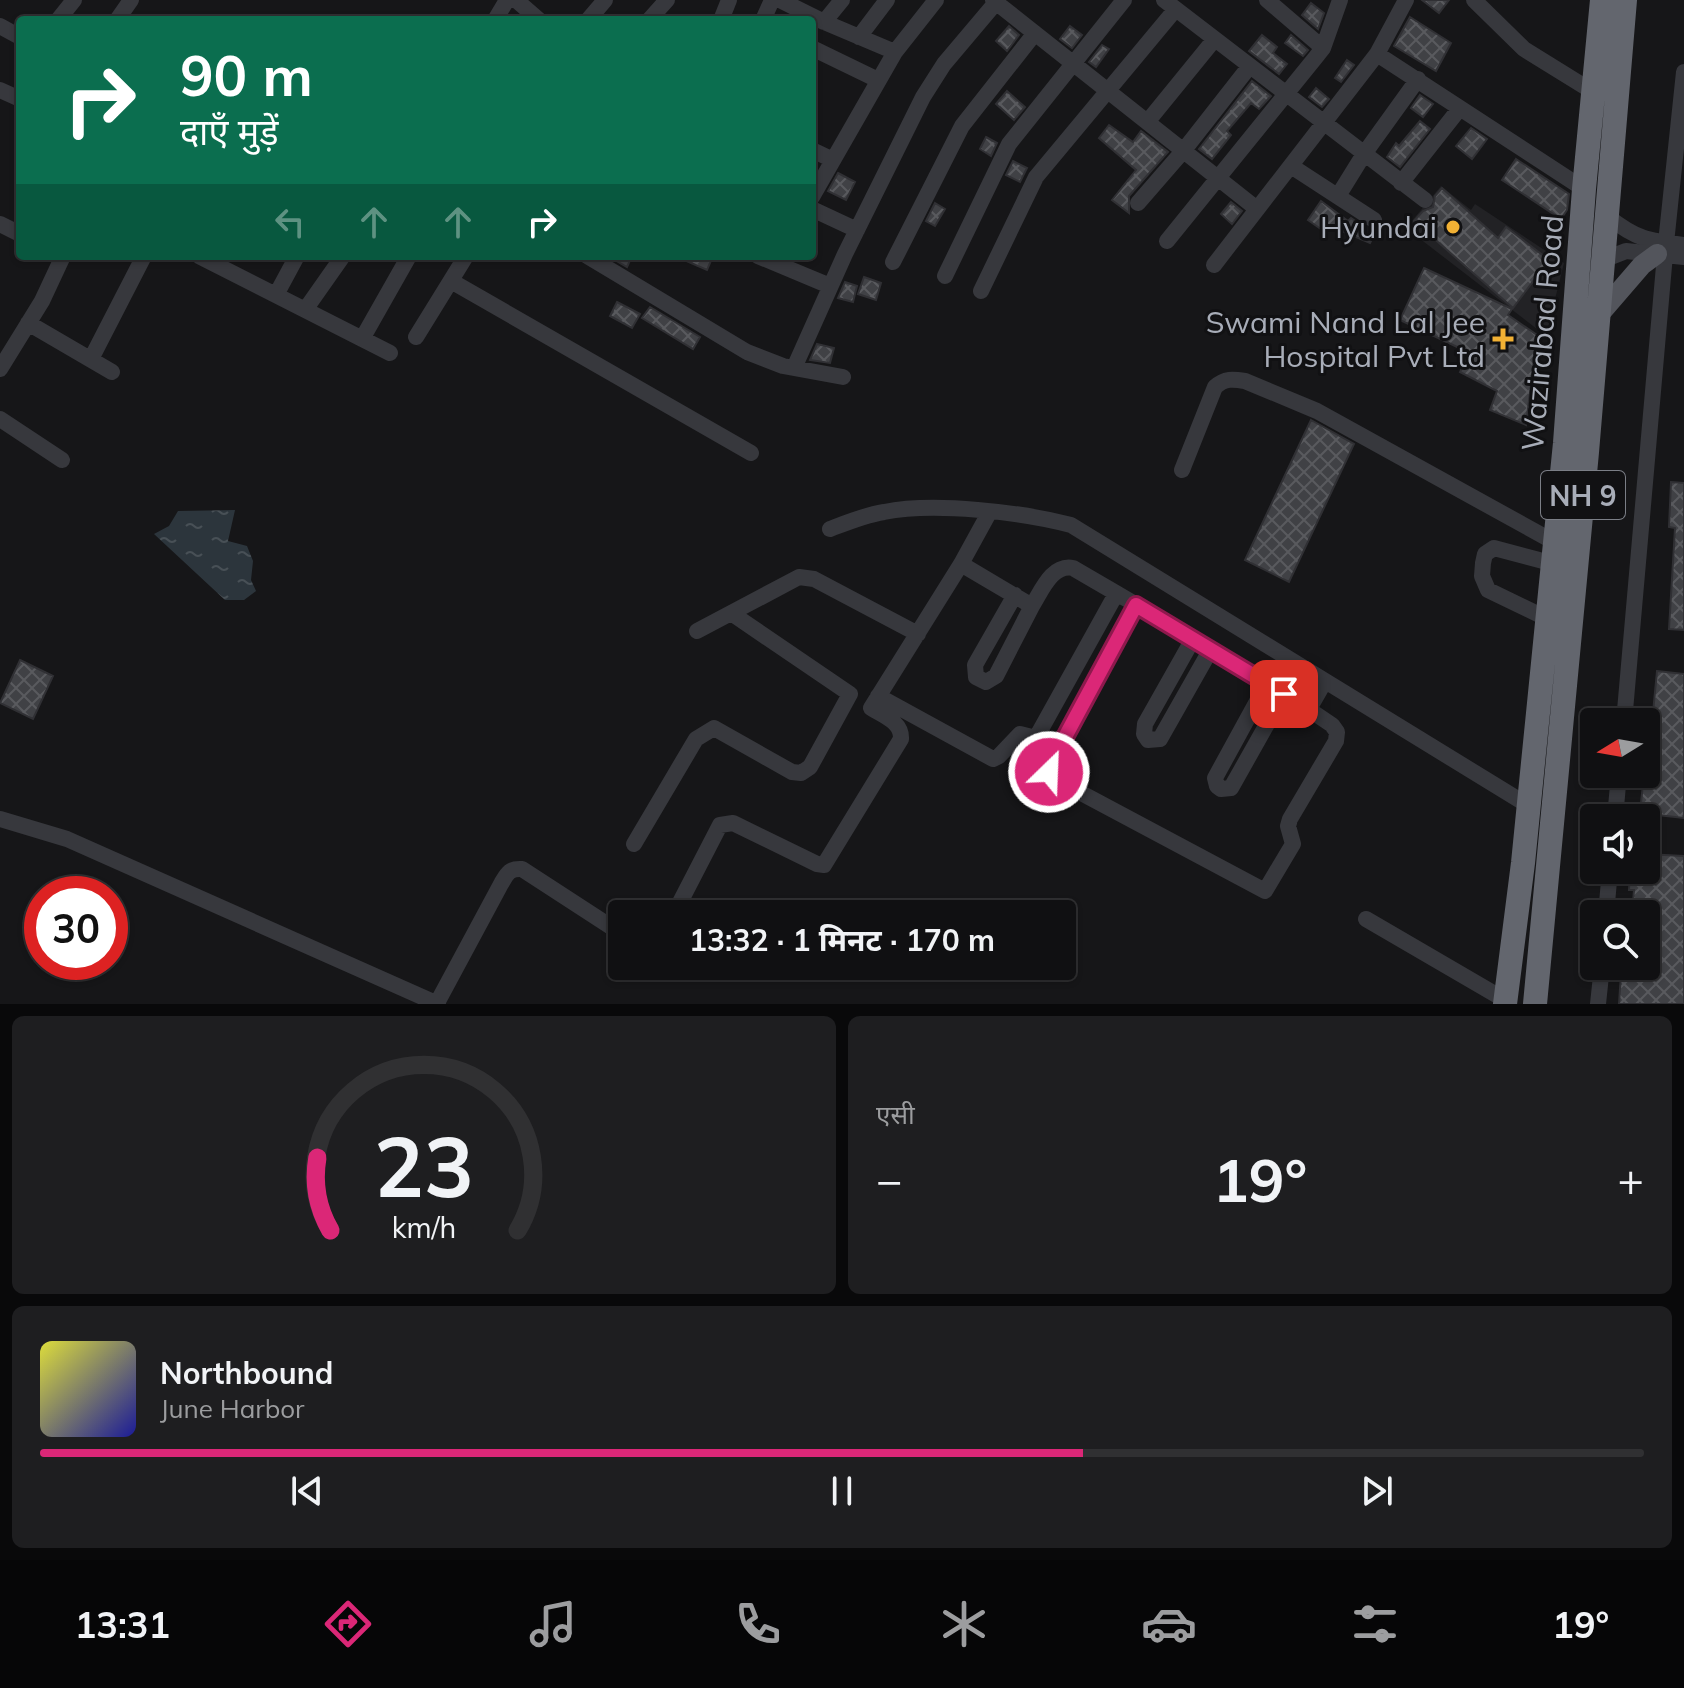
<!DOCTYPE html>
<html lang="hi">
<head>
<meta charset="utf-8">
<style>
	:root { --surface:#101012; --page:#1e1e20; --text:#f1f3f6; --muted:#9c9d9f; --line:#303032; --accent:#db2777 }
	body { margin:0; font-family:Mulish,"Noto Sans Devanagari",sans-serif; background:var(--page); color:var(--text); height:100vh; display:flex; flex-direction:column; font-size:30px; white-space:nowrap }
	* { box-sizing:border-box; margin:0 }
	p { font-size:26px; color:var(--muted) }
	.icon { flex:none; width:44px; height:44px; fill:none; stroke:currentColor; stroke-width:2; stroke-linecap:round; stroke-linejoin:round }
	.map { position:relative; height:1004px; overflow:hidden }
	.drawer { display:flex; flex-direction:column; gap:12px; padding:12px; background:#09090a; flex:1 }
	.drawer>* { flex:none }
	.hud { position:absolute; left:16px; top:16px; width:800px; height:244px; border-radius:8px; box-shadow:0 2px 6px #0004,0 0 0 2px var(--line); background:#0b6e4f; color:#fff; overflow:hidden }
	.needle { width:52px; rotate:259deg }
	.buttons { position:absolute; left:1580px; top:708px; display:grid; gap:16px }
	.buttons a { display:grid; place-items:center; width:80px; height:80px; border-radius:8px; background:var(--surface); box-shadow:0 2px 6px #0004,0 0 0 2px var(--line); font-size:40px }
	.speed { position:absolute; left:24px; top:876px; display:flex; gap:16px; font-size:40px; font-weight:700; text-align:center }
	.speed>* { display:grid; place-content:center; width:104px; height:104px; border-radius:50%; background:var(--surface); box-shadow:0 2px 6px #0004,0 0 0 2px var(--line); line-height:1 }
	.speed .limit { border:12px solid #d22; background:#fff; color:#111 }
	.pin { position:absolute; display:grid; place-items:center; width:68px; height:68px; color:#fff; margin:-34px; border-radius:16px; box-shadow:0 4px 12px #0006 }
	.me { position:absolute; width:88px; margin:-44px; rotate:24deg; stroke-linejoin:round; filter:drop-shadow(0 0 6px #0008) }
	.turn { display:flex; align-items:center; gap:28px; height:168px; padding:0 32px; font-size:36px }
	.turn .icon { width:104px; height:104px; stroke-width:2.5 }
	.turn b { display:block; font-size:56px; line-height:68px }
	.lanes { display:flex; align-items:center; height:76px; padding:0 32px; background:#0003; justify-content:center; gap:40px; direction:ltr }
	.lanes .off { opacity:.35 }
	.big { font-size:60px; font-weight:700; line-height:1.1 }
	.drawer .widget { flex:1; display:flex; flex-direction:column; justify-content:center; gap:12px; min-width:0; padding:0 28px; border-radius:12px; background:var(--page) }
	.drawer .dial { align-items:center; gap:0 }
	.dial svg { height:208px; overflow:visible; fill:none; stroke:var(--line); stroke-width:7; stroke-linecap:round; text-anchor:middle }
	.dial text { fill:var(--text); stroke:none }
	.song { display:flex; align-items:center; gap:24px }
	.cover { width:96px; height:96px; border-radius:12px; background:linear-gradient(135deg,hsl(60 70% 55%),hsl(240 70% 35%)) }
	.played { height:8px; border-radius:4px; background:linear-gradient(90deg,var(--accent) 65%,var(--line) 65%) }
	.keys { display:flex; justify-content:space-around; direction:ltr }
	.heat { display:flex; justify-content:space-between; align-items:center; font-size:44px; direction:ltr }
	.drawer .tiles { flex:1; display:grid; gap:12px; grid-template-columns:1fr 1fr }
	.widget:last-child { grid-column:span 2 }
	.trip { position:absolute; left:608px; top:900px; width:468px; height:80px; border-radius:8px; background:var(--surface); box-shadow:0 2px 6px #0004,0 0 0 2px var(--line); font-weight:700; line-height:80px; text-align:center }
	.dock { display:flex; height:128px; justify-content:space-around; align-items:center; background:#060607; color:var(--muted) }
	.dock .icon { width:56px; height:56px }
	.dock .selected { color:var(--accent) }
	.dock b { font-size:36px; color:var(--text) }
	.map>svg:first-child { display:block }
	.built { fill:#222225 }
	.water { fill:url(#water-ripples) }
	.building { fill:url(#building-cross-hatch); stroke:#303034; stroke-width:2 }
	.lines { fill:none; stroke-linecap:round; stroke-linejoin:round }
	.minor { stroke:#37383d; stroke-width:16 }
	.major { stroke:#53555c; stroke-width:20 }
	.highway { stroke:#63666e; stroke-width:24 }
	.route-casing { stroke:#8e194d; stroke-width:20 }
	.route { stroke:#db2777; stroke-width:14 }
	.poi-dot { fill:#f2b134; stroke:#111113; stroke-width:3 }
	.labels { text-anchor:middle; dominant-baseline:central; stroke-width:6; stroke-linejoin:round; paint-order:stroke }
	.shield { fill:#111113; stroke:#7b7e86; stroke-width:2 }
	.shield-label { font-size:28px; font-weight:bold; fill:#a8adb8 }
	.poi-label { font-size:30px; fill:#a8adb8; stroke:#111113; text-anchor:end }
	.street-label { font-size:30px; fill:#a8adb8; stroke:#111113 }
</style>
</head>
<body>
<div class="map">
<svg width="1684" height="1004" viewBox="0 0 1684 1004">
	<defs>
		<pattern id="water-ripples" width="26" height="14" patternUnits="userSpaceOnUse" patternTransform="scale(2)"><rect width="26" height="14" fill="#2c353c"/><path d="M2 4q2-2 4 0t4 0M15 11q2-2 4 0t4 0" fill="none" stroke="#485056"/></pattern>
		<pattern id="building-cross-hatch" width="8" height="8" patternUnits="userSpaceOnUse" patternTransform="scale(2)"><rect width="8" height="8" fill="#404145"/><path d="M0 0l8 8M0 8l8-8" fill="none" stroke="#595a5e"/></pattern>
	</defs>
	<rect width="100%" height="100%" fill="#161618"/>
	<path class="built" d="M1441,186L1471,210L1475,204L1564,263L1546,336L1406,228Z"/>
	<path class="water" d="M235,510L228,541L247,546L253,561L251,580L256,591L244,600H225L154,534L169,526L178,511Z"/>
	<path class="building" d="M1422,0H1449L1439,13Z
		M1311,3L1324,13L1318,29L1302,15Z
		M1410,17L1451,43L1436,71L1394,46Z
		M1009,26L1019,35L1007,51L996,41Z
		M1070,26L1082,35L1072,48L1060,39Z
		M1262,35L1277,47L1273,53L1287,64L1279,74L1249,51Z
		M1291,35L1308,50L1303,56L1285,43Z
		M1102,45L1109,49L1096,67L1089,62Z
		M1347,60L1354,65L1341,82L1335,78Z
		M1252,81L1271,96L1259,109L1251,103L1227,131L1231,135L1212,159L1199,149Z
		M1316,88L1329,99L1322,107L1309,97Z
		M1007,91L1025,107L1014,120L996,104Z
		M1420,95L1433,104L1423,117L1411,108Z
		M1420,121L1430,129L1400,167L1387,157L1396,143L1399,146Z
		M1109,125L1133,142L1141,131L1168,152L1129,196V213L1112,200L1136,170L1099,138Z
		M1471,128L1487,139L1472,159L1456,146Z
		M986,137L997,143L991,156L980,149Z
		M1516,159L1569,194L1567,210L1561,219L1502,180Z
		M1013,161L1027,168L1020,182L1006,175Z
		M838,173L855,182L846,200L828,191Z
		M1442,188L1498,238L1506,227L1549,260L1513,308L1414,221L1423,211L1433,207L1435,196Z
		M1321,201L1348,221L1351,218L1358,223L1357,228L1372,239L1370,243L1330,226L1325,232L1308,220Z
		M1231,202L1242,211L1232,224L1221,214Z
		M935,203L945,209L935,226L926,221Z
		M608,256H632L627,267Z
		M675,256H713L707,270Z
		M1424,268L1512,309L1508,315L1537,335L1526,425L1490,410L1497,391L1460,372L1470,353L1400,320Z
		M864,277L881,283L876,300L858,294Z
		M845,282L857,286L853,302L838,298Z
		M617,302L640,314L632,328L610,316Z
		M650,307L700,337L693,349L642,318Z
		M817,344L834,348L830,363L810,360Z
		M1311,420L1354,444L1289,582L1245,560Z
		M1671,482L1684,483V630L1669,629L1675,528L1669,527Z
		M20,660L53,676L33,719L0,703Z
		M1657,671L1684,674V818L1640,813L1644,774H1646L1648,722L1652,723Z
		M1646,854L1684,856V1004H1619L1621,973L1646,975V914H1632L1634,890H1629L1630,870H1646Z"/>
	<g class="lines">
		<path class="minor" d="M516,0L539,20
			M780,0L824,22L895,52
			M993,0L1257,209
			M1164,0L1425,200
			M1267,0L1323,48
			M1474,0L1524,49L1595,93
			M58,20L74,0
			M117,20L131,0
			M495,20L507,0
			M588,20L605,0
			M649,20L667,0
			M721,20L729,0
			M763,20L772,0
			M824,22L842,0
			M0,26L20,37
			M859,37L887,0
			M812,48L878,80
			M1377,54L1584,189
			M0,90L20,99
			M1148,121L1214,40
			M812,150L833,160
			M1291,166L1374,220
			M1401,183L1460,108
			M1338,196L1364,154L1418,79
			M812,197L895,52L936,0
			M1138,203L1184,150L1249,67
			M812,209L857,230
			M1607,216C1636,239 1648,241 1684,245
			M0,224L20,234
			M1167,241L1316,57L1323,48L1340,0
			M199,256L390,353
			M587,256L747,352L783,366L843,377
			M758,256L830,286
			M1603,260L1626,251L1684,257
			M893,262L962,126L1035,33
			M1214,265L1377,54L1406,0
			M945,276L1009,144L1124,0
			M451,281L751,453
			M981,291L1036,177L1175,10
			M276,295L297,256
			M305,310L343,256
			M28,323L112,372
			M416,337L466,256
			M362,339L409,256
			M91,359L144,256
			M794,368L845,254L923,97L944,64L998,0
			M0,369L42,301L63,256
			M0,419L62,460
			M1182,470L1215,387C1225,378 1233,379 1245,381L1317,411L1556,543
			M830,529C848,522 865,515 884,512C934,502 1021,512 1071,525L1529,806
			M961,564L1032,606C1042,590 1052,564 1073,568C1160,619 1248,668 1332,725L1337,732L1336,741L1290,819L1288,826L1293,844L1265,891L1053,778L1050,766L1136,605
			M1015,595L975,665L976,677L986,682L996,676L1032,606
			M1548,619L1488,590L1482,576L1483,563L1485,554L1494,548L1562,566
			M697,631L799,577L814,579L918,634
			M1193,639L1145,724L1144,734L1148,740L1160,739L1211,649
			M1267,683L1215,778L1217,786L1221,789L1231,788L1284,694
			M878,696L993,759L999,756L1020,734L1036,738
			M1309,709L1325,681
			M1624,722L1666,243L1684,72
			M1058,750L1036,738L1116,594
			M1615,818L1619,774
			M0,819L67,839L438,1004
			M634,844L696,739L714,728L792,772L801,773L810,767L850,694L731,613
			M674,914L720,825L733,823L817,864L824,865L901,739C902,722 884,716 871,708L961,564L989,513
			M1606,914L1610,870
			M1366,919L1505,1000
			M437,1003L501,884C507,874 509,868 522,869L622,934
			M1598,1004L1602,966"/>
		<path class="major" d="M1598,316L1642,265L1657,254"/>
		<path class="highway" d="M1505,1004L1523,863L1565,443L1584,189L1602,0
			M1535,1004L1587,452L1625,0"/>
	</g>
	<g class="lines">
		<g class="route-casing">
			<path id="route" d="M1049,772L1058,750L1136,605L1284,694"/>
		</g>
		<use href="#route" class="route"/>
	</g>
	<g class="poi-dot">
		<circle cx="1453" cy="227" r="8"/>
		<path d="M1499 327h8v8h8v8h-8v8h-8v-8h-8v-8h8z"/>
	</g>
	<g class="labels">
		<rect class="shield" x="1541" y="471" width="84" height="48" rx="6"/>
		<g class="shield-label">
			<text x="1583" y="495">NH 9</text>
		</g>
		<g class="poi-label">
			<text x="1437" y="227">Hyundai</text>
			<text x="1485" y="322">Swami Nand Lal Jee<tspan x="1485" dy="34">Hospital Pvt Ltd</tspan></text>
		</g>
		<g class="street-label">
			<text transform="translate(1542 333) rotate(-85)">Wazirabad Road</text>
		</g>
	</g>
</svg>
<div class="buttons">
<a><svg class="needle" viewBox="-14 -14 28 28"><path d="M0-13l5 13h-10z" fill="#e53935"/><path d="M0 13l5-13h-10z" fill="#9c9d9f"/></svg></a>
<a><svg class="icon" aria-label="sound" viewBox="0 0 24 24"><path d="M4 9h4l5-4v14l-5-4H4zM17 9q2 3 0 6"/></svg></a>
<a><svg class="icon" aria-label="search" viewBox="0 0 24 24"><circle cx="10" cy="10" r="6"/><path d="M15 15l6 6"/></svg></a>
</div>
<div class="speed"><div class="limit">30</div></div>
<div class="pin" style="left:1284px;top:694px;background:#d93025"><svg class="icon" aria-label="arrive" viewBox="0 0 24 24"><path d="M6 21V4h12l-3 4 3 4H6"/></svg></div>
<svg class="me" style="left:1049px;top:772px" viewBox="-20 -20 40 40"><circle r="17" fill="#db2777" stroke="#fff" stroke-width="3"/><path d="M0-11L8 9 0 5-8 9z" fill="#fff"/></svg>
<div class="trip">13:32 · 1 मिनट · 170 m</div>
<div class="hud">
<div class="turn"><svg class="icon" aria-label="right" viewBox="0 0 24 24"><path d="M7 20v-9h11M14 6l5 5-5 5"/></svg><div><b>90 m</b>दाएँ मुड़ें</div></div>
<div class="lanes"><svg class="icon off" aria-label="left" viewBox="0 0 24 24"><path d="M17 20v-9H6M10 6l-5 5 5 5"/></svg><svg class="icon off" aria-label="ahead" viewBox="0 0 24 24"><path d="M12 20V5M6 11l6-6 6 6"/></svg><svg class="icon off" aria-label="ahead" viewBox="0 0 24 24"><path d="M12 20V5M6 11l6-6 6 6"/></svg><svg class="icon" aria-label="right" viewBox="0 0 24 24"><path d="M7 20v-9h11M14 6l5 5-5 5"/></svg></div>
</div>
</div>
<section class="drawer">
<div class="tiles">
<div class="widget dial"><svg viewBox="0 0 100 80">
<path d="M14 69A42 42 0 1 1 86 69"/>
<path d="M14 69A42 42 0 0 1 9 41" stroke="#db2777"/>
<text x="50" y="56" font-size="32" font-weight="700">23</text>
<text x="50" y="72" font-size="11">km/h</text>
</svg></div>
<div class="widget"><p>एसी</p>
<div class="heat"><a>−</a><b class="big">19°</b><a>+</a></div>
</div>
<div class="widget">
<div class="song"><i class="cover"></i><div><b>Northbound</b><p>June Harbor</p></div></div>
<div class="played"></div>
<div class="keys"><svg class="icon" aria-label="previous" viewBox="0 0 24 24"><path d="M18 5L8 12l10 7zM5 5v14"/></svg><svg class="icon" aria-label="pause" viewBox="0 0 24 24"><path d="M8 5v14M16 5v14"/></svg><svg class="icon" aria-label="next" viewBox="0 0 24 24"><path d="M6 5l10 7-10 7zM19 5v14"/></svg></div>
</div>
</div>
</section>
<nav class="dock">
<b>13:31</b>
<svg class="icon selected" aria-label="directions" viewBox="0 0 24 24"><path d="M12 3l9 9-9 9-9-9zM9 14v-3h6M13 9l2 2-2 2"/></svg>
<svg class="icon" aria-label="music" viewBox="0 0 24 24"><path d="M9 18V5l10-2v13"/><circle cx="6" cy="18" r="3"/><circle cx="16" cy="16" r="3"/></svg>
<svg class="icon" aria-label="phone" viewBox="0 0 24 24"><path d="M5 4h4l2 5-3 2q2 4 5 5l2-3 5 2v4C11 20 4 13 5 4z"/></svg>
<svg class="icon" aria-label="climate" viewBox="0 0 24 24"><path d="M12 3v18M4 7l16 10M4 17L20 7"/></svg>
<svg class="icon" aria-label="car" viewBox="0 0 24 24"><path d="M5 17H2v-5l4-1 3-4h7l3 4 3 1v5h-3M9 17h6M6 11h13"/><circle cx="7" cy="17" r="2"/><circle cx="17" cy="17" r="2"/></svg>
<svg class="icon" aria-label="filters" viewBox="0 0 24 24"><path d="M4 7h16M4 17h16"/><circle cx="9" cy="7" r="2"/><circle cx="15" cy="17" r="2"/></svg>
<b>19°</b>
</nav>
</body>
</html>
